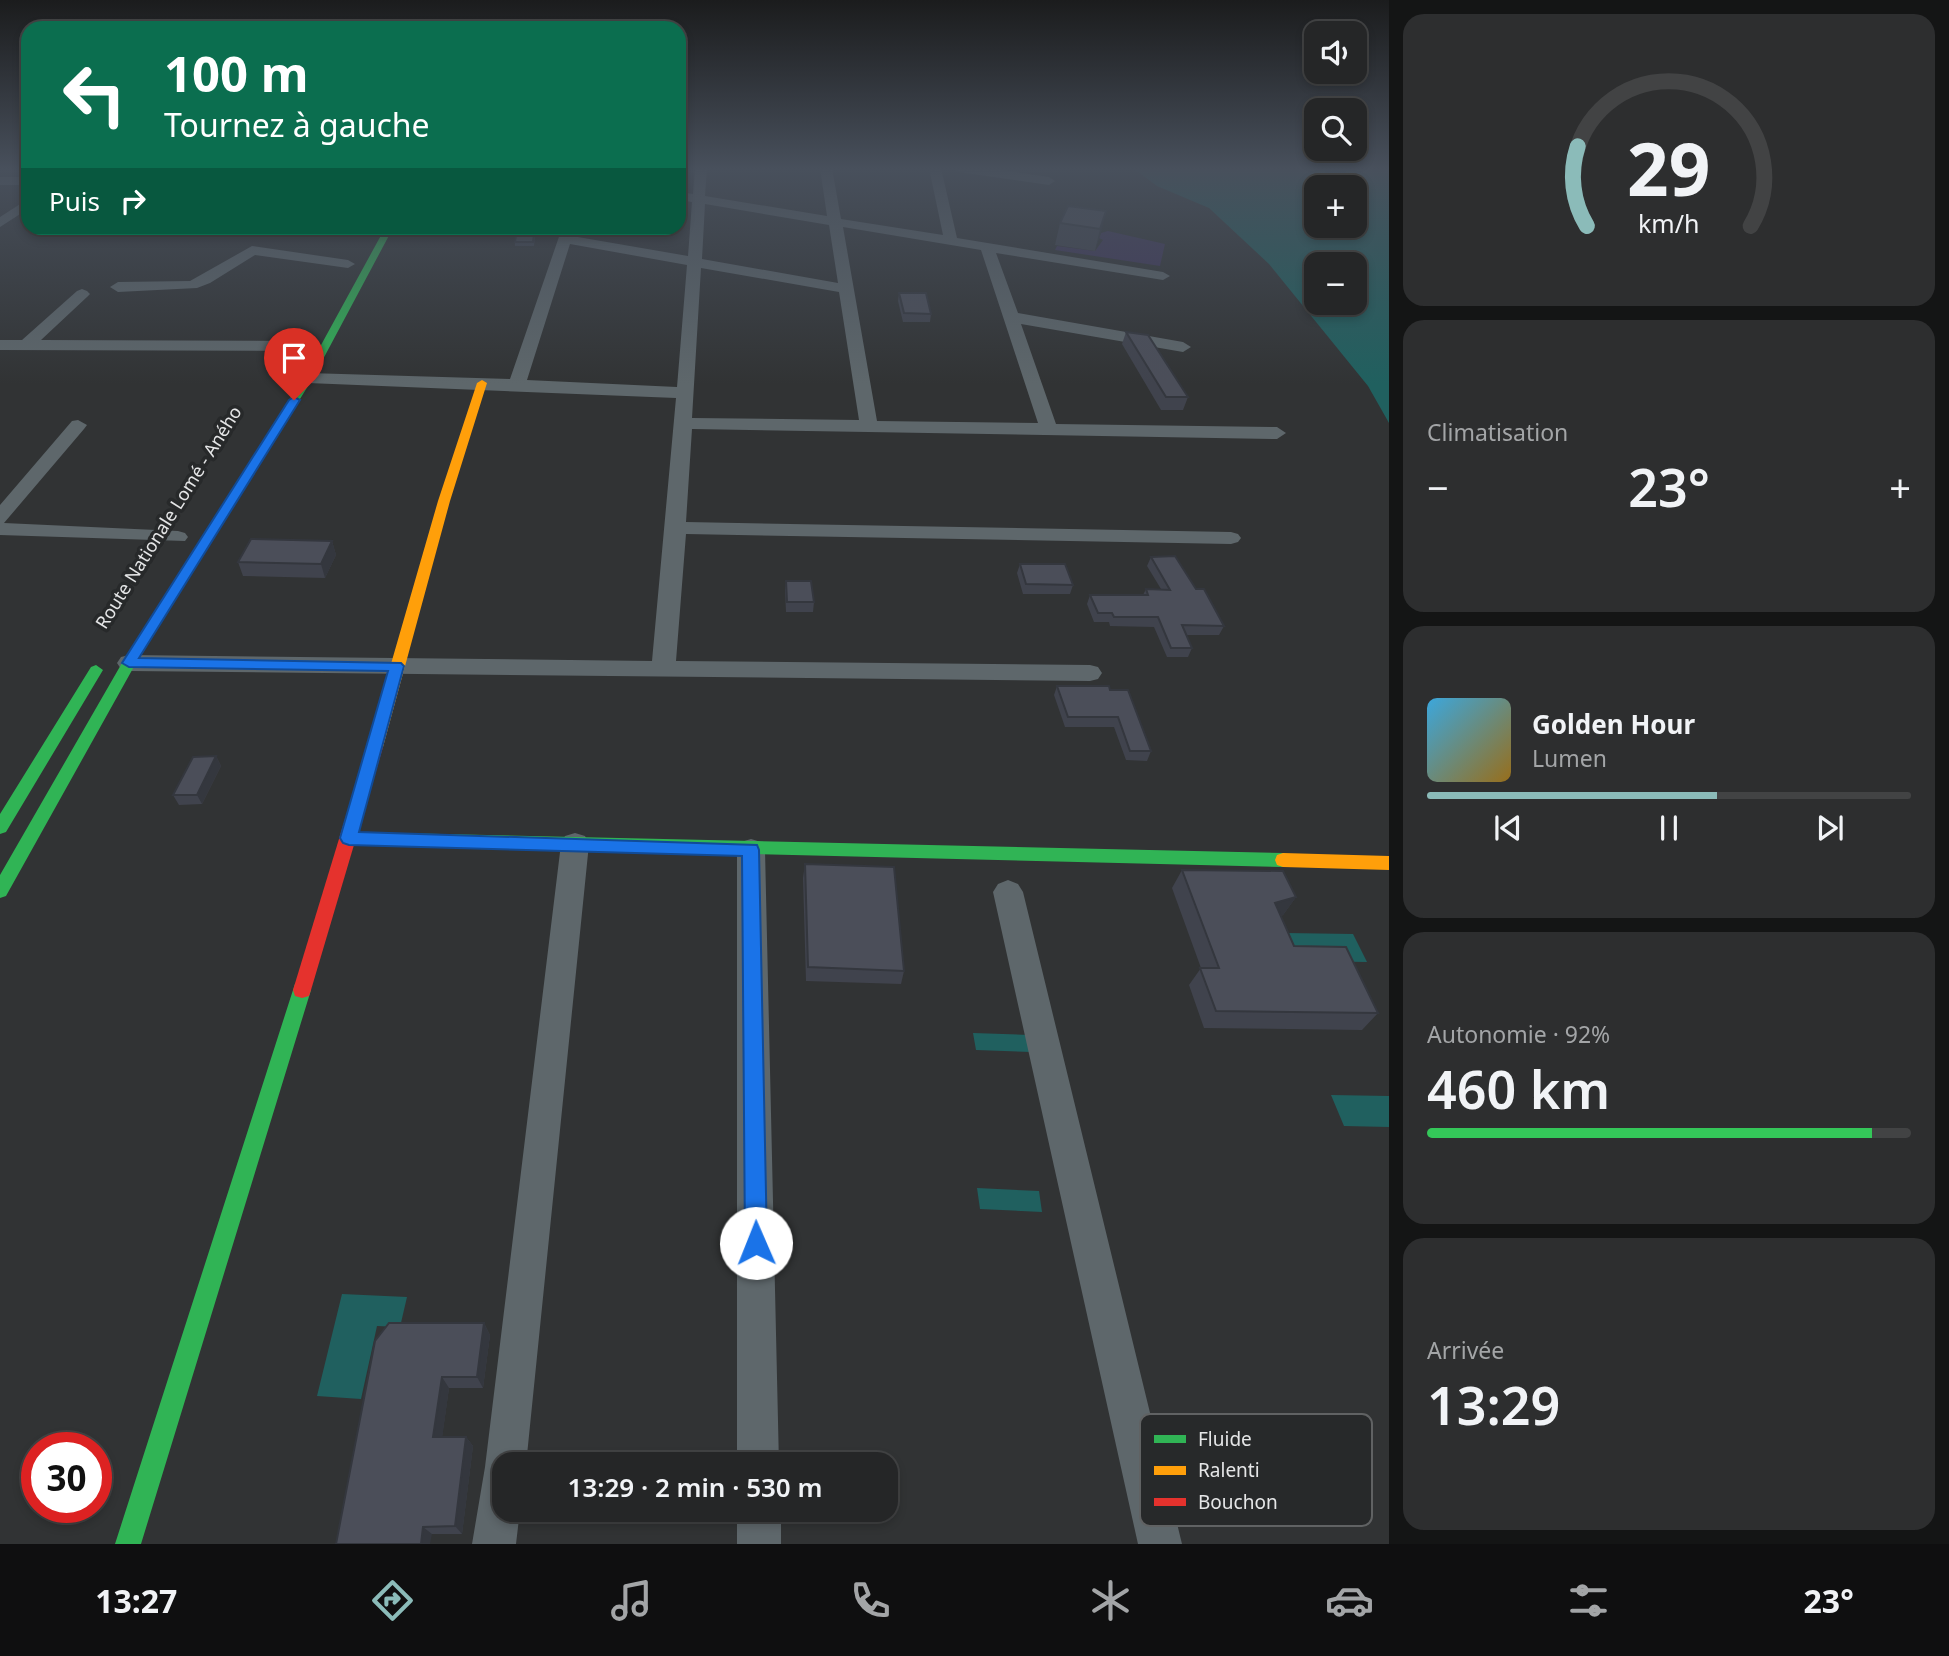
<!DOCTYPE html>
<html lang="fr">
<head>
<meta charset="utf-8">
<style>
	:root { --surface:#252627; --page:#2d2e2f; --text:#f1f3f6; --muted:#a3a5a7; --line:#424344; --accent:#8bbbb9 }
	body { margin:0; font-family:"Noto Sans",sans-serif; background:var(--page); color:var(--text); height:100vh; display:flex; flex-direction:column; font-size:26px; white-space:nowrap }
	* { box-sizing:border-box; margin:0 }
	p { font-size:23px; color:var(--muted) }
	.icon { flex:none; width:38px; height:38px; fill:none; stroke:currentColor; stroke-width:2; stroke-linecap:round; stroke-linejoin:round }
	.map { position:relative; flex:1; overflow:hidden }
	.drawer { display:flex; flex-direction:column; gap:14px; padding:14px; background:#141515; width:560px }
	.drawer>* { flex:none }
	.guide { position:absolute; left:21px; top:21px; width:665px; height:214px; border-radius:21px; box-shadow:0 4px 10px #0003,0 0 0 2px var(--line); background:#0b6e4f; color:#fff; overflow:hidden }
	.fabs { position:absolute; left:1304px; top:21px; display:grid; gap:14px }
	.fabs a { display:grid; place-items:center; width:63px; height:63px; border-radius:14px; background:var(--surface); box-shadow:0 4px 10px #0003,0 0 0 2px var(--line); font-size:35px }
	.speed { position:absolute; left:21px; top:1432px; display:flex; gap:14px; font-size:35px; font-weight:700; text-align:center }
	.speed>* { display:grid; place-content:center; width:91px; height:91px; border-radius:50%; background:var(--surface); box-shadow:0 4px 10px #0003,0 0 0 2px var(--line); line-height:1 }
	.speed .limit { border:10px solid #d22; background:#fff; color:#111 }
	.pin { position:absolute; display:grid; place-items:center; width:60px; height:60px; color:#fff; margin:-72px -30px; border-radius:50% 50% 50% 0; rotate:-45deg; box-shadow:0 0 7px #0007 }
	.pin .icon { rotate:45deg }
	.me { position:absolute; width:77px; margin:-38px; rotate:359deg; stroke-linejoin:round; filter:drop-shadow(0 0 5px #0008) }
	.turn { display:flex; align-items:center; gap:24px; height:147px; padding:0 28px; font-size:32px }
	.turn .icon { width:91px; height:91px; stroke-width:2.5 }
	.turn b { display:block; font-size:49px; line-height:60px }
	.then { display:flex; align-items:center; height:66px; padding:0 28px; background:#0003; gap:14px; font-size:26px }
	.big { font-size:52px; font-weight:600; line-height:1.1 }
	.drawer .card { flex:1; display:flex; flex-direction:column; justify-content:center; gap:10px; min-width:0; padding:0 24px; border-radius:21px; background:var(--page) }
	.drawer .dial { align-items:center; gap:0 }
	.dial svg { height:182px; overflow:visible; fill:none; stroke:var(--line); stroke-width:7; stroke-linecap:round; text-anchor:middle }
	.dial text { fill:var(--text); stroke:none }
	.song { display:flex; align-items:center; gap:21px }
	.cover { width:84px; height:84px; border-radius:10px; background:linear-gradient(135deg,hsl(200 70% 55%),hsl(40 70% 35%)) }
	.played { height:7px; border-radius:4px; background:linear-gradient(90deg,var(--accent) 60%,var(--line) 60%) }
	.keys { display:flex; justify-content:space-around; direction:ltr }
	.heat { display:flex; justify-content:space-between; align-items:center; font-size:38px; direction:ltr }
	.charge { height:10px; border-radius:5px; background:linear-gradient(90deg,#34c759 92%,var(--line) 0) }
	.trip { position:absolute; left:492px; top:1452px; width:406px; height:70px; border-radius:21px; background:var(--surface); box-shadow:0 4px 10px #0003,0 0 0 2px var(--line); font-weight:600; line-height:70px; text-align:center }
	.tab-bar { display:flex; height:112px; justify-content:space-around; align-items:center; background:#0f0f10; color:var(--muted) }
	.tab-bar .icon { width:49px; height:49px }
	.tab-bar .selected { color:var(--accent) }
	.tab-bar b { font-size:32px; color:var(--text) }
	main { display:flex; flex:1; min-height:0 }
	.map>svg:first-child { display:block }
	.green { fill:#3f355a }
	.water { fill:#20605f; fill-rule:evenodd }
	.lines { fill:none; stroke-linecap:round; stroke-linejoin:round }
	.street { fill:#5e676b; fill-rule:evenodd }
	.fast { fill:#30b455; fill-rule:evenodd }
	.slow { fill:#ff9f0a; fill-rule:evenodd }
	.jam { fill:#e5322d; fill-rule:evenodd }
	.wall { fill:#40434d }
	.shaded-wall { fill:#34373e }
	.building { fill:#4b4e59; stroke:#34373e; stroke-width:2 }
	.route { fill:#1a73e8; stroke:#114b97; stroke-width:2 }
	.labels { text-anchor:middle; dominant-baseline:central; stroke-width:7; stroke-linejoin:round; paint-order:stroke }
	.far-street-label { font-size:18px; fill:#e5e6e7; stroke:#27292a }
	.key { fill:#27292a; stroke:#606263; stroke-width:2 }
	.key-label { font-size:19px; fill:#e5e6e7 }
</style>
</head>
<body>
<main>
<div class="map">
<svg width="1389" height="1544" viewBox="0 0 1389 1544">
	<rect width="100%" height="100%" fill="#313334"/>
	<path class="green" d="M1108,231L1165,244L1160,266L1055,250L1057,246L1095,251L1103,240L1099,238L1101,233Z"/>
	<path class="water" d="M1133,168H1389V423L1368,386L1269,264L1209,208L1157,186ZM1316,187H1354V226H1316ZM1316,264H1354V303H1316Z
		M1285,933L1353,934L1367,962L1298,961Z
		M973,1033L1029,1035L1032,1052L976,1050Z
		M1331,1095L1389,1096V1127L1344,1126Z
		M977,1188L1039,1191L1042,1212L980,1209Z
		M342,1294L407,1297L400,1327L377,1326L361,1399L317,1396Z"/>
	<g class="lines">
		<path class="street" d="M695,168H707L705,196L827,216L820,168H832L841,219L943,235L929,168H941L957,238L1163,272L1170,276L1163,280L996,253L1018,313L1183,342L1191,347L1183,352L1021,324L1056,424L1277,427L1286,433L1277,439L692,429L686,522L1231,532L1238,534L1241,538L1238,542L1231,544L686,534L676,661L1090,665L1098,667L1102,673L1098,679L1090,681L129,671L121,669L117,663L121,657L129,655L652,661L676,398L308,383L299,378L308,373L510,379L562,228H574L572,236L688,256L692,202L679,200V192L693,194ZM705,204L829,225L838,283L702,259ZM843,227L981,250L1038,423L877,421ZM570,244L687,265L677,387L527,380ZM701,268L839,292L859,420L692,418Z
			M952,168H986L1049,177L1055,181L1049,185L958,172Z
			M0,177H28V185H0Z
			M28,199V209L0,227V217Z
			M252,246L348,260L355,264L348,268L255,255L210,283L197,288L118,292L110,287L118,282L190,281Z
			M82,289L87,291L90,294L87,297L41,340L297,341L305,346L297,351L0,350V340H22L77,291Z
			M78,420L87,425L84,429L4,523L178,531L185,533L188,537L185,541L0,535V505L72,421Z
			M575,833L585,836L589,844L526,1465H504V1510H520L516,1544H472L485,1467L561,844L565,836Z
			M751,839L761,842L765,850L779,1465H737V850L741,842Z
			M1008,880L1018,884L1023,892L1182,1544H1138L993,892L998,884Z
			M737,1510H781V1544H737Z"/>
		<path class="fast" d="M385,228H393L313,378L136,663L6,896L0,898V875L122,663L303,378Z
			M96,665L103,670L6,832L0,834V814L91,667Z
			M349,832L1283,853L1289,855L1291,860L1289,865L1283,867L349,844L343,843L341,838L343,833Z
			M302,982L309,984L311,990L141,1544H115L293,990L295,984Z"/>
		<path class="slow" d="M482,380L487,383L450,501L383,747L375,753L367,747L438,501L477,383Z
			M1283,853L1389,856V870L1283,867L1277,865L1275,860L1277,855Z"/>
		<path class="jam" d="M375,741L383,747L311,990L309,996L302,998L295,996L293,990L367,747Z"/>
	</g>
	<path class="wall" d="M1106,211L1095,251L1055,245L1060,223Z
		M536,228L534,246H515V242Z
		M899,293L931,314L930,322H903L898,301Z
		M1126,332L1188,397L1183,410H1161L1122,344Z
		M332,541L336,555L325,578L243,576L238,562Z
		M1151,557L1196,589L1224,626L1219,635H1186L1192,648L1188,657H1167L1154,627L1110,626L1109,622H1094L1087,604L1090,595H1143L1146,589H1161L1147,566Z
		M1020,564L1073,585L1070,594H1023L1017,573Z
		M786,581L814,602L813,612H786L785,590Z
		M1057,686L1110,690L1151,751L1147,761L1126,760L1114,727H1065L1054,695Z
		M216,756L221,766L202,804L179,805L173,795Z
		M805,864L904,971L901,984L806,981L803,878Z
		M1182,870L1296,897L1283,915L1281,916L1294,946L1378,1013L1362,1030L1204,1028L1189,985L1201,968L1172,888Z
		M484,1323L490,1335L483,1388H449L442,1437H466L473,1446L462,1534H432L336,1544L375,1341Z"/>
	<path class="shaded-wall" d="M1106,211L1101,233L1095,251L1100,229Z
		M332,541L336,555L325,578L321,564Z
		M216,756L221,766L202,804L197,795Z
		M1296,897L1283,915L1263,921L1275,903Z
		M484,1323L490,1335L483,1388L477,1377Z
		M442,1377L449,1388L441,1446L433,1437Z
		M466,1437L473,1446L462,1534L455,1526Z
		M423,1527L432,1534L430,1544H421Z"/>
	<path class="building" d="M1068,206L1106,211L1100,229L1060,223Z
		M517,228H535L533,242H515Z
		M899,293H926L931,314L904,313Z
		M1126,332L1148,335L1188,397H1166Z
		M251,539L332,541L321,564L238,562Z
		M1175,556L1196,589H1204L1224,626L1182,625L1192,648H1171L1158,617H1114L1112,613H1098L1090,595H1148L1146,589L1170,590L1151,557Z
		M1020,564H1065L1073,585L1026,584Z
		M786,581H811L814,602H787Z
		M1057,686H1109L1110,690H1128L1151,751H1130L1118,717H1068Z
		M216,756L197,795H173L193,757Z
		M805,864L894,867L904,971L808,967Z
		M1182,870L1283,871L1296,897L1275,903L1294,946L1346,947L1378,1013L1216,1011L1200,968H1219Z
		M389,1323H484L477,1377H442L433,1437H466L455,1526L423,1527L421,1544H336L375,1341Z"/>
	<linearGradient id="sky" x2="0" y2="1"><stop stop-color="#1b1c1d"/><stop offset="0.44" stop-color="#48505c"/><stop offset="1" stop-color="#48505c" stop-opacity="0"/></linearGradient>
	<rect width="1389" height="384" fill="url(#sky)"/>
	<path class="route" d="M294,397L300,400L139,658L401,663L404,666L359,832L757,845L759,850L767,1243L764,1251L756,1254L748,1251L745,1243L742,856L349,845L343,843L340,838L388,671L129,667L122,663L289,400Z"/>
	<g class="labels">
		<g class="far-street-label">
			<text transform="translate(168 517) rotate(-58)">Route Nationale Lomé - Aného</text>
		</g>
	</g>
	<rect x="1140" y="1414" width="232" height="112" rx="10" class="key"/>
	<rect x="1154" y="1435" width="32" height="8" fill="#30b455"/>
	<rect x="1154" y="1466" width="32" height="9" fill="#ff9f0a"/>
	<rect x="1154" y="1498" width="32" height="8" fill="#e5322d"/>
	<g class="key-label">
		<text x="1198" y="1446">Fluide</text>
		<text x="1198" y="1477">Ralenti</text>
		<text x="1198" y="1509">Bouchon</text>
	</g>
</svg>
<div class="fabs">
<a><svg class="icon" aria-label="sound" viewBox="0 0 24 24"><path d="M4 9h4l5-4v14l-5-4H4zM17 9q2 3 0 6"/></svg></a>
<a><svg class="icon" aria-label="search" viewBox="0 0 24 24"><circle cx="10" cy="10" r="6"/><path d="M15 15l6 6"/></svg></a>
<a>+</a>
<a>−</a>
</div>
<div class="speed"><div class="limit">30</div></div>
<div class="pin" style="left:294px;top:400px;background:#d93025"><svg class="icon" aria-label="arrive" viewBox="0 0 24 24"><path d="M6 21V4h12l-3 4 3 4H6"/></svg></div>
<svg class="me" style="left:756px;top:1243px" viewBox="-20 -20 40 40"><circle r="19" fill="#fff"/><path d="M0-13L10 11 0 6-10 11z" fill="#1a73e8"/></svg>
<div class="trip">13:29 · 2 min · 530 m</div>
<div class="guide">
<div class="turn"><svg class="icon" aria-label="left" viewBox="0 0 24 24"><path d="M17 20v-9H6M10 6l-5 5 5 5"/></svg><div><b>100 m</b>Tournez à gauche</div></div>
<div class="then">Puis<svg class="icon" aria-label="right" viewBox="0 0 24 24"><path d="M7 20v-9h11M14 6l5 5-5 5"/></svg></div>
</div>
</div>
<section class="drawer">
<div class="card dial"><svg viewBox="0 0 100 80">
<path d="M14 69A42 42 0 1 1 86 69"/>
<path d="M14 69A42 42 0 0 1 10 34" stroke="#8bbbb9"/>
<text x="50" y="56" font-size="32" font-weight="700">29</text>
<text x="50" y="72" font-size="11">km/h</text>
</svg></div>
<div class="card"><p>Climatisation</p>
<div class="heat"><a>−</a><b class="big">23°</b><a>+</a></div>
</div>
<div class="card">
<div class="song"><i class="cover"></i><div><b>Golden Hour</b><p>Lumen</p></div></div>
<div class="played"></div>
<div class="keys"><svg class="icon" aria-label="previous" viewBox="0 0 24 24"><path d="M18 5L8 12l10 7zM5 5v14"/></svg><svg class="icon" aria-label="pause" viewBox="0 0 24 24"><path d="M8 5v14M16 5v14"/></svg><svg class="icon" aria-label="next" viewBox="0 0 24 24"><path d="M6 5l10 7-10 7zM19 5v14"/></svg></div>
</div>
<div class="card"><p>Autonomie · 92%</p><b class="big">460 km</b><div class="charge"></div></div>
<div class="card"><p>Arrivée</p><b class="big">13:29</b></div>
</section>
</main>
<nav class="tab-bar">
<b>13:27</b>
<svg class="icon selected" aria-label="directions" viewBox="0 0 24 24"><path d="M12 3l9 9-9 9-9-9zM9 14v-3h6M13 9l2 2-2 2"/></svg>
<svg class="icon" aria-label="music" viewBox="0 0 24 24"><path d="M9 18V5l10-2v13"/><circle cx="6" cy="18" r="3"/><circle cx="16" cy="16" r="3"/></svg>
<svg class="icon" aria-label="phone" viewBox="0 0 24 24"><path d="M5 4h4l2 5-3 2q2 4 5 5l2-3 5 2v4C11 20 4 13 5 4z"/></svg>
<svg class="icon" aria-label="climate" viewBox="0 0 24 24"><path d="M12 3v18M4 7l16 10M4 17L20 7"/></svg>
<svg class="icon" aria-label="car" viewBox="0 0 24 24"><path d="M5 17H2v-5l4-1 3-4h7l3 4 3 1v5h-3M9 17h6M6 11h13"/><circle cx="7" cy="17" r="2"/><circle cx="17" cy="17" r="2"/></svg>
<svg class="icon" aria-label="filters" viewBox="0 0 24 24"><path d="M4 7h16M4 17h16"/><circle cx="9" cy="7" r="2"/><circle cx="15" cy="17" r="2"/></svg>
<b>23°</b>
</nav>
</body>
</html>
